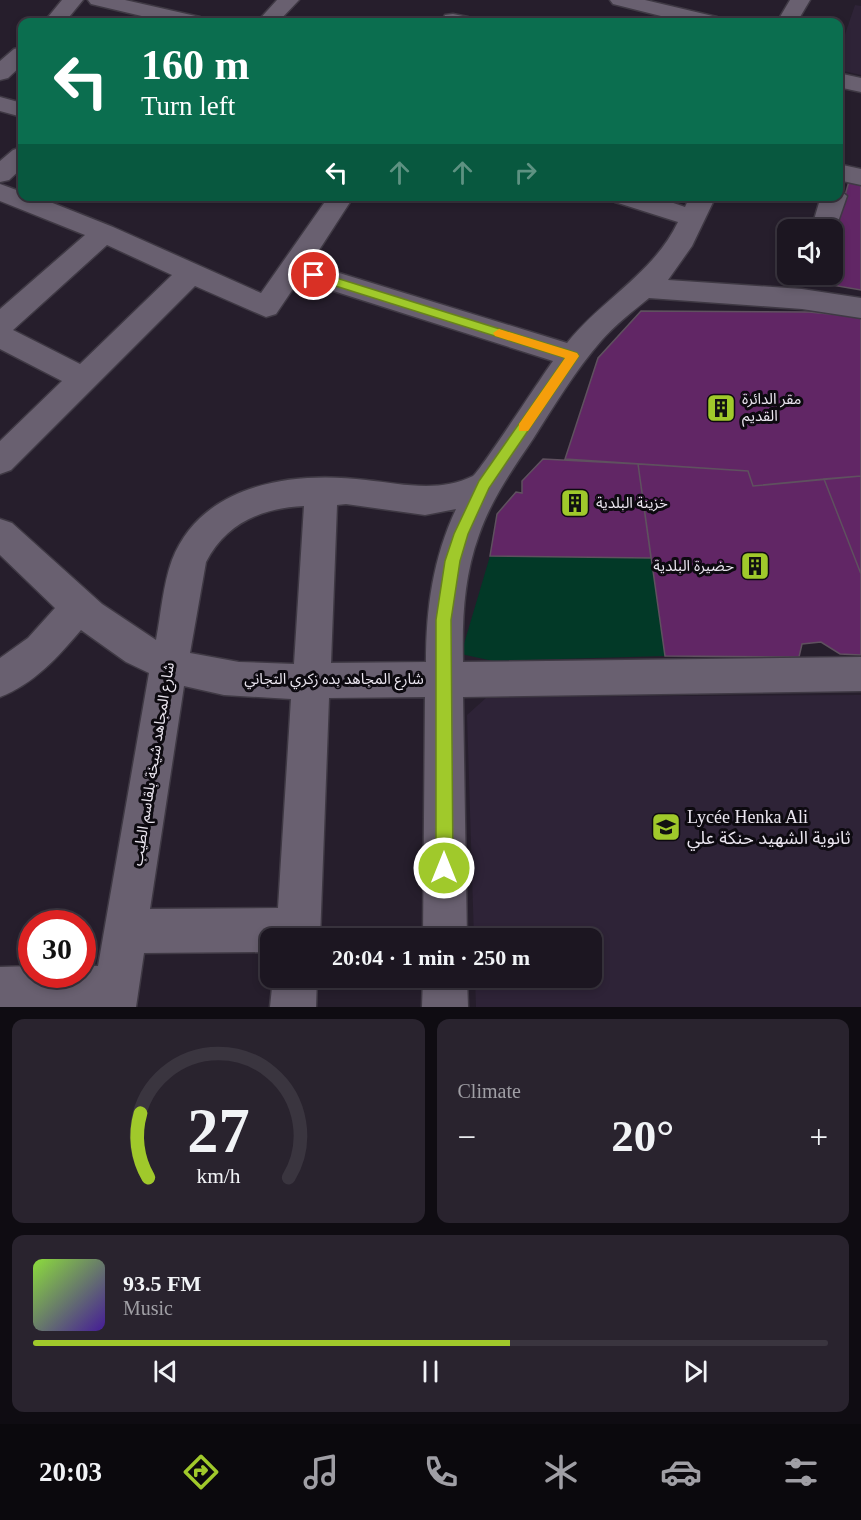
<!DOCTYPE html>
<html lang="en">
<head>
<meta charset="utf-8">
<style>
	:root { --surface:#1c1621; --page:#29232e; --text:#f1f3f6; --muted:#a09fa5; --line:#3a353f; --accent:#a0c92b }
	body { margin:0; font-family:"Times New Roman","Noto Sans Arabic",serif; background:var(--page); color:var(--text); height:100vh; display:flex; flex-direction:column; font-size:22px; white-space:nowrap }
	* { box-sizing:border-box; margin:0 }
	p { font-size:20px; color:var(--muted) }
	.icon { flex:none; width:33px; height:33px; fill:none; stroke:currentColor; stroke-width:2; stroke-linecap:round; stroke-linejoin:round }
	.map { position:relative; height:1007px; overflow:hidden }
	.sheet { display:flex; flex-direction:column; gap:12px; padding:12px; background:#0f0c12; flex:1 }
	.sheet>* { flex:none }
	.top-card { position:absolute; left:18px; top:18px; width:825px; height:183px; border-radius:12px; box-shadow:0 3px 9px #0003,0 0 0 2px var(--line); background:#0b6e4f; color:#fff; overflow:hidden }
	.controls { position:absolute; left:777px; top:219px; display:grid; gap:12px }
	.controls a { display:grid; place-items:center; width:66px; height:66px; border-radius:12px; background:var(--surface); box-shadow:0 3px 9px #0003,0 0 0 2px var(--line); font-size:30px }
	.speed { position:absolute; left:18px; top:910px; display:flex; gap:12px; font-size:30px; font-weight:700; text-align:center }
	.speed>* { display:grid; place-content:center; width:78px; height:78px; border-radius:50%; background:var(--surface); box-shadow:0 3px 9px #0003,0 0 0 2px var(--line); line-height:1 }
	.speed .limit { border:9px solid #d22; background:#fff; color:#111 }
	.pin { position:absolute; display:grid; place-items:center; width:51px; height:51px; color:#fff; margin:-26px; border:3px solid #fff; border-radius:50%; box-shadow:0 2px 6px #0007 }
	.me { position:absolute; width:66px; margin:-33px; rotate:0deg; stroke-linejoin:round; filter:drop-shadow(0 0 4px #0008) }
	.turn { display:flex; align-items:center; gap:21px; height:126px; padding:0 24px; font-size:27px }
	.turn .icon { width:78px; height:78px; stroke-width:2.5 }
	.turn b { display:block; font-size:42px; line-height:51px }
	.lanes { display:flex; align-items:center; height:57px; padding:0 24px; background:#0003; justify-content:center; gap:30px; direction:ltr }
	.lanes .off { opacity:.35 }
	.big { font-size:45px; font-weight:700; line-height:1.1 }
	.sheet .tile { flex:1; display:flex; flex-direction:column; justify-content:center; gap:9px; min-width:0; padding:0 21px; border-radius:12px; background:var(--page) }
	.sheet .dial { align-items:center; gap:0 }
	.dial svg { height:156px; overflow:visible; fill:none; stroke:var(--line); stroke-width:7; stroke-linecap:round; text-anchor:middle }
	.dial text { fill:var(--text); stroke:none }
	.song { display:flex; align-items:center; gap:18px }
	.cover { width:72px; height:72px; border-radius:9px; background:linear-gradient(135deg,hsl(90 70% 55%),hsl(260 70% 35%)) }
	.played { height:6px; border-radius:3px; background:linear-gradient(90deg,var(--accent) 60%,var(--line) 60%) }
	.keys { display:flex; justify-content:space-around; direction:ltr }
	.heat { display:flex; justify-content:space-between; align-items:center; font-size:33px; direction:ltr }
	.sheet .tiles { flex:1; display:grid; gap:12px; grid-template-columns:1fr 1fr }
	.tile:last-child { grid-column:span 2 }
	.trip { position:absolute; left:260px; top:928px; width:342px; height:60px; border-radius:12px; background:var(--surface); box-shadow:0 3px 9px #0003,0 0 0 2px var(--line); font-weight:700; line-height:60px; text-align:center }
	.tabs { display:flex; height:96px; justify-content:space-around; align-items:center; background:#0b090d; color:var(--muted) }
	.tabs .icon { width:42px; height:42px }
	.tabs .current { color:var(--accent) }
	.tabs b { font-size:27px; color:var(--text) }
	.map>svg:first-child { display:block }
	.built { fill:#2e2337 }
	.green { fill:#023927 }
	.building { fill:#612665; stroke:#5f515f; stroke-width:1.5 }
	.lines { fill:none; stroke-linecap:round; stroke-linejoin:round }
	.minor-casing { stroke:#3f3944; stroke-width:3 }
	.minor { fill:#696070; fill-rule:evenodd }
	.route { fill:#a0c92b; stroke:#68831c; stroke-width:1.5 }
	.slow { fill:#f59e0b }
	.labels { text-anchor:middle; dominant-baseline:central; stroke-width:6; stroke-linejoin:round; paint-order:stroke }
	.poi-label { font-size:15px; fill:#eae5ef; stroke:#0d0a10; text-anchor:start }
	.street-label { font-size:15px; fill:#eae5ef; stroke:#0d0a10 }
	.near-poi-label { font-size:18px; fill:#eae5ef; stroke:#0d0a10; text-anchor:start }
</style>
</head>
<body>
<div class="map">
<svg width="861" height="1007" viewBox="0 0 861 1007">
	<rect width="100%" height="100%" fill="#261e2c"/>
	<path class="built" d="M855,5L861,6V75L839,70V52Z
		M861,695V1007H476L475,978H591V939H474L467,715L487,697Z"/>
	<path class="green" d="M490,556L651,558L665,656L493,661L461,654Z"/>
	<path class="building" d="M850,178L861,181V290L820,283L823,274H832V240Z
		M641,311L809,312L861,317V476L753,486L748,471L565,459L598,358Z
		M543,459L638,464L651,558L490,556L497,514L516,492L522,493V481Z
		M638,464L748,471L753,486L824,479L861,574V655L840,654L821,642L802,644L799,657L665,656Z
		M861,476V574L824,479Z"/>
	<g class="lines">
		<g class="minor-casing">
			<path id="minor" d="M62,0H83L65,22H44Z
				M88,0H125L200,17L203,22H167L91,4Z
				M277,0H299L278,22H257Z
				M610,0H645L717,17L720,22H685L613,4Z
				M790,0H810L797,22H777Z
				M453,14L468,17L471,22H444L442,20L445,15Z
				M22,47V65L8,78L0,80V61L14,49Z
				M838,73L861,78V92L838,87Z
				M0,97L22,103V117L0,111Z
				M22,147V168L9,180L0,182V161L13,150Z
				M838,164L861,169V185L838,180Z
				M0,184L22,192V196H35L113,227L261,293L329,196H354L310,264L567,343C602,299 653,274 678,222L615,202L612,196H653L685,207L690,196H716L692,246L668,280L802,289L861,298V318L802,309L649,298C632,312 615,325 601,341C575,371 554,406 533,439C512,470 491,500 479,535C464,576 462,618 463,662L861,657V691L463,697L467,939H423L425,697L329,698L320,939H270V952L144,953L136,1007H0V967L32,966V975H82V966H98L149,673L126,662L81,630C58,657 34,684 0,697V658L28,638L55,608L0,555V519L12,523L102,604L156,640C161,614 163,584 172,560C202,483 294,471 366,480C402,484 439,493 473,476C480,471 542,376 553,361L299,280L276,314L266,317L195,286L11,470L0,474V441L62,381L0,349V309L85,235L0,201ZM107,245L172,275L80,364L13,330ZM346,504L425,515L456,509C433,558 426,608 426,662L331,663L337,505ZM304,506L294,664L239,662L190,653L206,562C226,523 262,508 304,506ZM184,686L224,695L291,699L278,908L150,909Z
				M838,189L847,196L833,236L832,230H811L821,196H838Z
				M273,978H317L316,1007H270Z
				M423,978H467L468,1007H422Z"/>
		</g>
		<use href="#minor" class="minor"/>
	</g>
	<path class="route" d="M314,271L577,353L579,356L489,488L468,534L460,561L451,620L453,868L451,874L444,877L438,874L436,868V620L445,561L454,534L479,481L565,358L310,278L308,275Z"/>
	<path class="slow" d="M499,329L577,353L579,356L528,431H519V424L565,358L495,336L493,333Z"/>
	<defs>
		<g id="building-square" transform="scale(1.5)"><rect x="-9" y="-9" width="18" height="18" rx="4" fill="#a0c92b" stroke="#0d0a10"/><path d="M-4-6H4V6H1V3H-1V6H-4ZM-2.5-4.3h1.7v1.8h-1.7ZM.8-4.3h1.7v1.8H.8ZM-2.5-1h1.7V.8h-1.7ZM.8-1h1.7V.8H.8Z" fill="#111"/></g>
		<g id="school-square" transform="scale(1.5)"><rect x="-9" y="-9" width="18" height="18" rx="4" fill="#a0c92b" stroke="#0d0a10"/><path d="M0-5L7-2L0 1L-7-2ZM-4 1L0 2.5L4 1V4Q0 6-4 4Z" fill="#111"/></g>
	</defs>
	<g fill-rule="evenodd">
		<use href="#building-square" x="721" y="408"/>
		<use href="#building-square" x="575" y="503"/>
		<use href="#building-square" x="755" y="566"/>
		<use href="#school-square" x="666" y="827"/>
	</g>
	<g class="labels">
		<g class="poi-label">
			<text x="742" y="399">مقر الدائرة<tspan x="742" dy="17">القديم</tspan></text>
			<text x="596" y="503">خزينة البلدية</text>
			<text x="734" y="566" text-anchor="end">حضيرة البلدية</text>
		</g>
		<g class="street-label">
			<text x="334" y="679">شارع المجاهد بده زكري التجاني</text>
			<text transform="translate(153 764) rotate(-81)">شارع المجاهد شيخة بلقاسم الطيب</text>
		</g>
		<g class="near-poi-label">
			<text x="687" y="817">Lycée Henka Ali<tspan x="687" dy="21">ثانوية الشهيد حنكة علي</tspan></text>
		</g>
	</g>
</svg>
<div class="controls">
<a><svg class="icon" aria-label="sound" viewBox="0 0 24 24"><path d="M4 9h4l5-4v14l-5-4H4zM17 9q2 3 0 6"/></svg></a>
</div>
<div class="speed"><div class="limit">30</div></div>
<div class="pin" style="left:314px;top:275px;background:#d93025"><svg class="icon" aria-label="arrive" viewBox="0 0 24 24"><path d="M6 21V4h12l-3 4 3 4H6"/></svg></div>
<svg class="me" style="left:444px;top:868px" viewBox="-20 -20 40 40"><circle r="17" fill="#a0c92b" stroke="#fff" stroke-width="3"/><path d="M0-11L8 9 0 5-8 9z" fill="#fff"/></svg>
<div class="trip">20:04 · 1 min · 250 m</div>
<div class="top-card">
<div class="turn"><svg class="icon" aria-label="left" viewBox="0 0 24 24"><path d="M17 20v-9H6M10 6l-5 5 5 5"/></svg><div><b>160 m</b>Turn left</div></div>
<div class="lanes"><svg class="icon" aria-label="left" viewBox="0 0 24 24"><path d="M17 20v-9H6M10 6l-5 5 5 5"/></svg><svg class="icon off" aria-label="ahead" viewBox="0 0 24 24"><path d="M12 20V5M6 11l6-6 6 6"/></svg><svg class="icon off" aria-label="ahead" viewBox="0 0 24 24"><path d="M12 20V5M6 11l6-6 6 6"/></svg><svg class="icon off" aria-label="right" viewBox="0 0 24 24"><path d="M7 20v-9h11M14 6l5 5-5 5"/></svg></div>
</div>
</div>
<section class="sheet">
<div class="tiles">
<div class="tile dial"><svg viewBox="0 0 100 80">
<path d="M14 69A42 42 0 1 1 86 69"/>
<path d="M14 69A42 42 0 0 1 10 36" stroke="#a0c92b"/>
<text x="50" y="56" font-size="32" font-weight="700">27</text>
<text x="50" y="72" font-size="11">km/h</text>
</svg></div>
<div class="tile"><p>Climate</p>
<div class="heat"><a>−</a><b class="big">20°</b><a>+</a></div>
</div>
<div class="tile">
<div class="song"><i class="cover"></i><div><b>93.5 FM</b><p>Music</p></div></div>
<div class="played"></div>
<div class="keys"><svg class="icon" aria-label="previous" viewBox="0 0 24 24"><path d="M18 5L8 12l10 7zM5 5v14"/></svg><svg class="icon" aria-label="pause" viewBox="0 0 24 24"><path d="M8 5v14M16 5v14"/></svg><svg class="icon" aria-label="next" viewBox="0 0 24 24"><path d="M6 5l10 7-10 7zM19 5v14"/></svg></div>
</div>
</div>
</section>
<nav class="tabs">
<b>20:03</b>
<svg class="icon current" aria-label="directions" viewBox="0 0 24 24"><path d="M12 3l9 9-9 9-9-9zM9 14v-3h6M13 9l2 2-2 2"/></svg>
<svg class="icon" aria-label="music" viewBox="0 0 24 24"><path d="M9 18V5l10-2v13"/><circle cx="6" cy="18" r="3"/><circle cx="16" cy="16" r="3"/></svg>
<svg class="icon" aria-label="phone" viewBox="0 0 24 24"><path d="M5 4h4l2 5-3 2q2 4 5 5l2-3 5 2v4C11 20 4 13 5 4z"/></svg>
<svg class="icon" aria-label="climate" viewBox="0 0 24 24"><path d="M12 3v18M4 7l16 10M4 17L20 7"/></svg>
<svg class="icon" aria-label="car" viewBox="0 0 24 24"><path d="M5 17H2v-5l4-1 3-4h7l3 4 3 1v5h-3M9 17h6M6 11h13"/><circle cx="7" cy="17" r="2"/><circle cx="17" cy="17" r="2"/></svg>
<svg class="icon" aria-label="filters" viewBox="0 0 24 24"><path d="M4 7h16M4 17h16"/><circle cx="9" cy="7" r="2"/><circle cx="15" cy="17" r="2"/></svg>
</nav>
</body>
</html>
